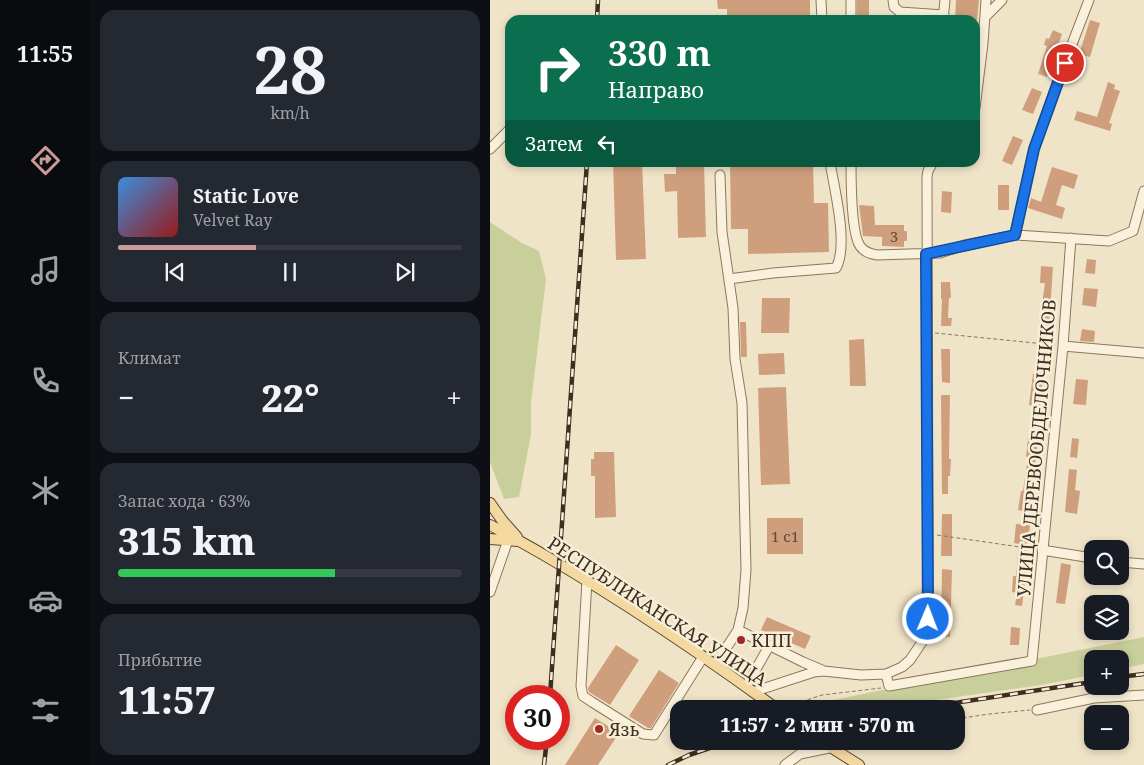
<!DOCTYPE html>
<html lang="ru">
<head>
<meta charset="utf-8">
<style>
	:root { --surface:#171b24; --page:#242831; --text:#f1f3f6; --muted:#9ea1a6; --line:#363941; --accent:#cc999b }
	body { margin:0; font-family:"Noto Serif",serif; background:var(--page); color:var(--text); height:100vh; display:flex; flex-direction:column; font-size:19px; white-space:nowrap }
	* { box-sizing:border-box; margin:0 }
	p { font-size:16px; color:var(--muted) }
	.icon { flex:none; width:28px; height:28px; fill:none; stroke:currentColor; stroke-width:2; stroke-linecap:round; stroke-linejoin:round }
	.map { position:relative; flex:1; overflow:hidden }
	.details { display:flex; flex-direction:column; gap:10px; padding:10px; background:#0d0f14; width:400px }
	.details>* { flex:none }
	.top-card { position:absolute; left:15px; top:15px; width:475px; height:152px; border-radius:15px; box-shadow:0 2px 8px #0003; background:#0b6e4f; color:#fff; overflow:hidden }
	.fabs { position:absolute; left:594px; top:540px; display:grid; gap:10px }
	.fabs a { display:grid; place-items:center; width:45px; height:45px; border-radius:10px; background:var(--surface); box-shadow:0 2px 8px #0003; font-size:25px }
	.speed { position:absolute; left:15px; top:685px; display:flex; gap:10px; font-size:25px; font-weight:700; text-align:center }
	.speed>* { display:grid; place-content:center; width:65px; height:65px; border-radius:50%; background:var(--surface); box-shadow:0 2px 8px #0003; line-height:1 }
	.speed .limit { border:8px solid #d22; background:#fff; color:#111 }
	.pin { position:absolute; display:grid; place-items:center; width:42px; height:42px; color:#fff; margin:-21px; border:2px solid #fff; border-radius:50%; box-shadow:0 1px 5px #0007 }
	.me { position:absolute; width:55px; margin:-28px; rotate:1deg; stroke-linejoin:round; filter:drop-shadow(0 0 4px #0008) }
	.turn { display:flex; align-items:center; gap:18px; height:105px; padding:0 20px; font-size:22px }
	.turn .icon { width:65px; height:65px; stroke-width:2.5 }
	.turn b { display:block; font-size:35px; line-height:42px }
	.then { display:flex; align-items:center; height:48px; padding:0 20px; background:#0003; gap:10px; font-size:19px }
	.big { font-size:38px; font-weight:800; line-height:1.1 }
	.details .tile { flex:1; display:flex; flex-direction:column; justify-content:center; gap:8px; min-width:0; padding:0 18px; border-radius:15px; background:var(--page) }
	.details .dial { align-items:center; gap:0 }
	.dial b { font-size:65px; line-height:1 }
	.song { display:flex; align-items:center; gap:15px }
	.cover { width:60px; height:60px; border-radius:8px; background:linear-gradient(135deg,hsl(210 70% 55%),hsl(0 70% 35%)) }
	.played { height:5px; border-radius:2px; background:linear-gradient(90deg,var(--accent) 40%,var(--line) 40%) }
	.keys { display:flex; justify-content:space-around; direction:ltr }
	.heat { display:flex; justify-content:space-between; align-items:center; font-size:28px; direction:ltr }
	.charge { height:8px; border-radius:4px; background:linear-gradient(90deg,#34c759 63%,var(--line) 0) }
	.trip { position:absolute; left:180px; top:700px; width:295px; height:50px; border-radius:15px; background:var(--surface); box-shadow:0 2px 8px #0003; font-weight:800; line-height:50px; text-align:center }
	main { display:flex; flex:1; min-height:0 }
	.menu { display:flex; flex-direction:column; width:90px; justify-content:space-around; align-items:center; background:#090b0e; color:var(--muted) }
	.menu .icon { width:35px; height:35px }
	.menu .active { color:var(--accent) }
	.menu b { font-size:22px; color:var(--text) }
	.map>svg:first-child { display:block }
	.green { fill:#c9cf9b }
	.building { fill:#cf9f7d }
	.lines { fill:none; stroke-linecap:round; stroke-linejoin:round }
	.minor-casing { stroke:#8d765c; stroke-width:11 }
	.major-casing { stroke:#5b4430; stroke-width:12 }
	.path { stroke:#8d765c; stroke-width:1; stroke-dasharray:4 2.5; stroke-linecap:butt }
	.minor { stroke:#faf1dc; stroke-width:9 }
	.major { stroke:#f3d9a0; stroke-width:10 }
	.rail-casing { stroke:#3d2e20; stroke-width:4.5 }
	.rail { stroke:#f7eed8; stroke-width:2.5; stroke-dasharray:8; stroke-linecap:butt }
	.route-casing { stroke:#114b97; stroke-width:12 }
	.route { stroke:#1a73e8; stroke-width:9 }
	.poi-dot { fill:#9e2a2b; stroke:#f7eed8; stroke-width:2 }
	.labels { text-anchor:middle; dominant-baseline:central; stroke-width:5; stroke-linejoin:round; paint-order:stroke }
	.number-label { font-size:15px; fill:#624a37 }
	.street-label { font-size:18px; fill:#3d2e20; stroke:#f7eed8 }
	.poi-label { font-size:18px; fill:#3d2e20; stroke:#f7eed8; text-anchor:start }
</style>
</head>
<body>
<main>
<nav class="menu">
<b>11:55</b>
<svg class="icon active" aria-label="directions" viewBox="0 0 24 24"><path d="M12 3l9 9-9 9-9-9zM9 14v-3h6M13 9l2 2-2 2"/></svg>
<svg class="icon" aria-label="music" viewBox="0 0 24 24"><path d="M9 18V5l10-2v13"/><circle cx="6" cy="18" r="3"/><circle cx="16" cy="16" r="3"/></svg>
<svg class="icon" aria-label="phone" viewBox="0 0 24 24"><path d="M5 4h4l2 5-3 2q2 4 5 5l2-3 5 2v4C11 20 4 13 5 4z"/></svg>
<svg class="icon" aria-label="climate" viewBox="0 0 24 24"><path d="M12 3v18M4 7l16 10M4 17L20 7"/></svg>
<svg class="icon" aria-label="car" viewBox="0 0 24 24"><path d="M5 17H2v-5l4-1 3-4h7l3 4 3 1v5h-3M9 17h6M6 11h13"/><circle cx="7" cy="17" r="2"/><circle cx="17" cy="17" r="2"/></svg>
<svg class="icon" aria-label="filters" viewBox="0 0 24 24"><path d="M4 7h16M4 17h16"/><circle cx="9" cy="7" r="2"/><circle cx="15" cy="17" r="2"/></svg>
</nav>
<section class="details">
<div class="tile dial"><b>28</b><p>km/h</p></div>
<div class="tile">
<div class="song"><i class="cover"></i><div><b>Static Love</b><p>Velvet Ray</p></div></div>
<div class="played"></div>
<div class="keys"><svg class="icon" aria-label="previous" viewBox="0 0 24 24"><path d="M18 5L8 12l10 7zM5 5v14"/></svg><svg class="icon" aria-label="pause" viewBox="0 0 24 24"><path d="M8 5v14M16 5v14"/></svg><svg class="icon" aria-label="next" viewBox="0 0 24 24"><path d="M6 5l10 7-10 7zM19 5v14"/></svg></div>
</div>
<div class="tile"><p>Климат</p>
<div class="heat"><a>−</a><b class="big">22°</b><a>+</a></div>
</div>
<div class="tile"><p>Запас хода · 63%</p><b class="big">315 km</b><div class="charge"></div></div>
<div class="tile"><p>Прибытие</p><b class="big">11:57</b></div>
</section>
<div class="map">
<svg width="654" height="765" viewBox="0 0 654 765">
	<rect width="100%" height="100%" fill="#f0e4c8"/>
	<path class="green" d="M0,222L32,243L49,251L56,279L41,403V435L29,497L14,499L0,462Z
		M654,637V664L630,669V659H602V675L551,685L382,709H324L343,700Z"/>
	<path class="building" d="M227,0H320V20H237V9H228Z
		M367,0H379V20H367Z
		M466,0H489L487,20H465Z
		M600,20L610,23L600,57L589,54Z
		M563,30L572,34L557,77L548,74L557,46L554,45L556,38L559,39Z
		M618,82L625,85L624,89L630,91L619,123L622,124L620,131L584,120L587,111L607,117Z
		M542,88L552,92L543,114L532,110Z
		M523,136L533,140L522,165L512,161Z
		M123,162H152L156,259L126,260Z
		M186,162H214L216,237L188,238L187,191L175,192L174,174H186Z
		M240,162H323L324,203H338L339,252L258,254V229H241Z
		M562,167L588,175L584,189L572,185L566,205L575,208L572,219L538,208L541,198L551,202Z
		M508,185H519V210H508Z
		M452,191L462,192L461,213L451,212Z
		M369,205L384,206L385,225H414V231H417V241H414V247L392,246V237L373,236Z
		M597,259L606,260L605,274L595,273Z
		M551,266L563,267L559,326L549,325L555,283H550Z
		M451,282H460L461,298H459L458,318H462L461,326H451L452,299H451Z
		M594,288L608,289L606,307L592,305Z
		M272,298H300L299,333H271Z
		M250,322H256L257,357H251Z
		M592,329L605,331L604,342L590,341Z
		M374,339L376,386H360L359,340Z
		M451,349H460V383L452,382Z
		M547,350L556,351L550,406L539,405L543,374H545Z
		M294,353L295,374L269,375L268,354Z
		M586,379L598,380L596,405L583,404Z
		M296,387L300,484L271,485L268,388Z
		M451,395H460L459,459H461L460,476H458V494H452Z
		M538,438L548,439L540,512L528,510L531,491H533L538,457H536Z
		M582,438L589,439L587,458L580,457Z
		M104,452H124L126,517L105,518V476H101V459H104Z
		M579,469L587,470L585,490L590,491L587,514L575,512Z
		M452,514H462V556H451Z
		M277,518H313V554H277Z
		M526,524L540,525L537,551H539L532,606L525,605L527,593L522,592L523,576H526L529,544L524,543Z
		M571,563L581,565L575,604L566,603Z
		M452,569L462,570L460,637H451Z
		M277,617L321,636L315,649L271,630Z
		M521,627L530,628L529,645H520Z
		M126,645L149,660L120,705L99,692L98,688Z
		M169,670L189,683L161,728H158L139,716Z
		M105,718L129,733L108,765H75Z"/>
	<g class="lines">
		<g class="minor-casing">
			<path id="minor" d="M331,0L332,20
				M403,0L404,7L410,12L454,15
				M495,17L512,0
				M361,20V0
				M453,20L455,0
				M485,108L493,43L496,0
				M0,149L20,129
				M361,162C361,180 361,233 370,246C374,252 380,254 387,255L450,253L475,245L525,235L619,241L643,231L654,191
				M525,235L544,149L569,78L599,0
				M239,279L283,273L346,268C359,245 344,188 340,162
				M573,346L654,353
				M552,550L602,558
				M630,562L654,564
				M97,580L91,686L93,696L102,702L153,734L164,735L213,657
				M0,592L18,540
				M248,630L313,662L332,670
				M225,665L248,630L253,608L256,570L252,403L245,359L243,308L232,232L230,175
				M396,674L399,686L542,661L573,346L581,238
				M256,687L279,646
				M263,692L324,672L334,671L371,675L396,674L412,667L420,660L434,639L438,619V567L437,177L438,171L443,162
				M547,710L604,698L654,695
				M295,765L310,754L339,748"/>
		</g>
		<g class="major-casing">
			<path id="major" d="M0,503L12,520L27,537
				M0,525C100,578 195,642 287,709
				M0,539L28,541
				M331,741L369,765"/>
		</g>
		<path class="path" d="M445,333L565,345
			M447,535L544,549
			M305,704L332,695L391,688
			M466,719L499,714L540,710"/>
		<use href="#minor" class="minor"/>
		<use href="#major" class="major"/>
		<g class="rail-casing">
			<path id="rail" d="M107,20L108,0
				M630,677L654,674
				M60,696L97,162
				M425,709L602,682
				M54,765L57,739
				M178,765L199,755L240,741"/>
		</g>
		<use href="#rail" class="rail"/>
	</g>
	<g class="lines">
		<g class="route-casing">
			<path id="route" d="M438,619L436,254L525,235L544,149L575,63"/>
		</g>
		<use href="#route" class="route"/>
	</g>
	<g class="poi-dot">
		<circle cx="251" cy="640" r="5"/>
		<circle cx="109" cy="729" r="5"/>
	</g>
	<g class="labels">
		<g class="number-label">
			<text x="404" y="236">3</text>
			<text x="295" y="536">1 с1</text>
		</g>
		<g class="street-label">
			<text transform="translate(546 448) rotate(-85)">УЛИЦА ДЕРЕВООБДЕЛОЧНИКОВ</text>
			<text transform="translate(168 611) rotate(33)">РЕСПУБЛИКАНСКАЯ УЛИЦА</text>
		</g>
		<g class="poi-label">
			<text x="261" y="640">КПП</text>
			<text x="119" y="729">Язь</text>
		</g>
	</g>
</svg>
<div class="fabs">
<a><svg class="icon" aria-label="search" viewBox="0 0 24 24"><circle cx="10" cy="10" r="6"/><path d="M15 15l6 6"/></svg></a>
<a><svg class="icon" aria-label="layers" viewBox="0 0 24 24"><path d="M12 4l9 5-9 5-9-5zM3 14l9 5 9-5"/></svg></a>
<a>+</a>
<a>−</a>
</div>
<div class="speed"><div class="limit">30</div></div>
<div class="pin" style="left:575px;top:63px;background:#d93025"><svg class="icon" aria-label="arrive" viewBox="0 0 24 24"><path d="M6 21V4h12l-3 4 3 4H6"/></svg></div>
<svg class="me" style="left:438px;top:619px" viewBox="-20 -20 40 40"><circle r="17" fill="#1a73e8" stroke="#fff" stroke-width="3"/><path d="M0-11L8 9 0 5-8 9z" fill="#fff"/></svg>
<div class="trip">11:57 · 2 мин · 570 m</div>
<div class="top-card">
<div class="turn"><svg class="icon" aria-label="right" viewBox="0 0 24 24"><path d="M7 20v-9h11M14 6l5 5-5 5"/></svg><div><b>330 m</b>Направо</div></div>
<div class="then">Затем<svg class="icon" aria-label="left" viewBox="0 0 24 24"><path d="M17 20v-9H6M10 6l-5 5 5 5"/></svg></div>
</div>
</div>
</main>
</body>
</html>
